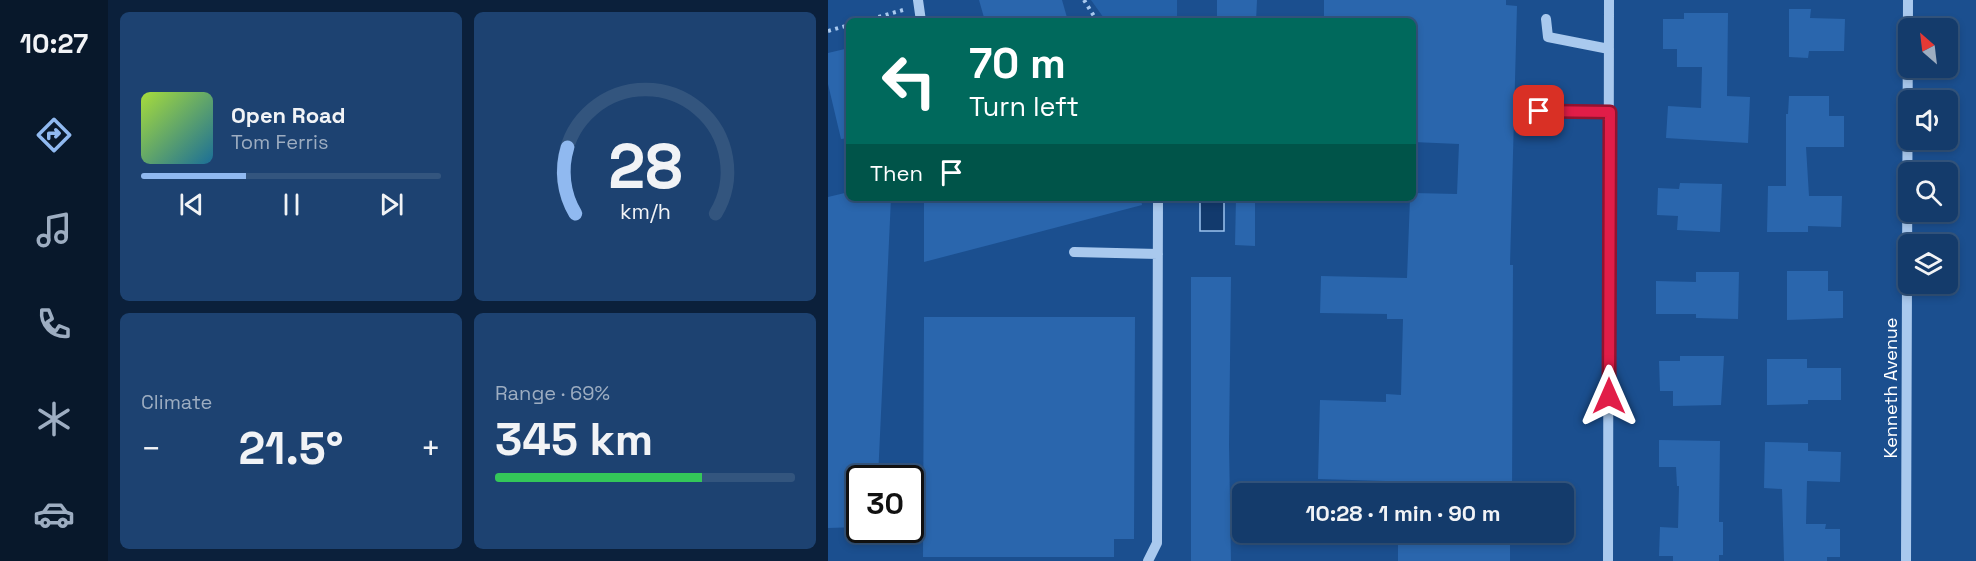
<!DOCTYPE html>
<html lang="en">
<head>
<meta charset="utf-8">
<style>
	:root { --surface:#143b6b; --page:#1d4271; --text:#f1f3f6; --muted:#9dadc1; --line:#33557e; --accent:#90b9f0 }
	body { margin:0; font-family:"Space Grotesk",sans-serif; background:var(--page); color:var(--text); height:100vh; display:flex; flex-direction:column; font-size:22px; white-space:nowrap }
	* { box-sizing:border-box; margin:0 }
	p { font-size:20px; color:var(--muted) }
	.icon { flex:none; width:33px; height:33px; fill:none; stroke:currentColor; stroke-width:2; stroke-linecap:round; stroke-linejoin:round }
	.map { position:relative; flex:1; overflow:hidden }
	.sheet { display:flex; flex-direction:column; gap:12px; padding:12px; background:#0b203b; width:720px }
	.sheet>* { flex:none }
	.hud { position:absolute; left:18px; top:18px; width:570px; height:183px; border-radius:9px; box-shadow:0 3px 9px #0003,0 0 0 2px var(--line); background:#00695c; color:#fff; overflow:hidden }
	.needle { width:39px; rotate:332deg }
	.fabs { position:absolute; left:1070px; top:18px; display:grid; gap:12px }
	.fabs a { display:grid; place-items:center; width:60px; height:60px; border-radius:9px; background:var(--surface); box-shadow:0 3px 9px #0003,0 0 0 2px var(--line); font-size:30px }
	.speed { position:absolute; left:18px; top:465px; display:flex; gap:12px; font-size:30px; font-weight:700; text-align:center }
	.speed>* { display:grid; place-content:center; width:78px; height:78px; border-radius:50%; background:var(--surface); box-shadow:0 3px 9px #0003,0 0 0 2px var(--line); line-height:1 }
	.speed .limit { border:3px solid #111; border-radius:9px; background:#fff; color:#111 }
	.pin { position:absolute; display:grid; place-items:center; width:51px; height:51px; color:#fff; margin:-26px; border-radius:12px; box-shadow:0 3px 9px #0006 }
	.me { position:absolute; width:66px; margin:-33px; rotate:0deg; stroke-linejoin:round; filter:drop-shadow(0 0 4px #0008) }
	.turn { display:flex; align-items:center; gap:21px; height:126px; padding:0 24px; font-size:27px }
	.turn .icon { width:78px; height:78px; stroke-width:2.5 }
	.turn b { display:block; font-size:42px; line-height:51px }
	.then { display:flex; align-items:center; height:57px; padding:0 24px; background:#0003; gap:12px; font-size:22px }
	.big { font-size:45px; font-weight:600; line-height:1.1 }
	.sheet .tile { flex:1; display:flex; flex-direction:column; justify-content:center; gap:9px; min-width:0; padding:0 21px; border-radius:9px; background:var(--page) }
	.sheet .dial { align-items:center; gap:0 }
	.dial svg { height:156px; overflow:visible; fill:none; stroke:var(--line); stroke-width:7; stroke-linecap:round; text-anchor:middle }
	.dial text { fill:var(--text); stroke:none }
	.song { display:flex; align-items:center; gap:18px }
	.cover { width:72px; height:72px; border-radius:9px; background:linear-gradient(135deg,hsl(80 70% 55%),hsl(200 70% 35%)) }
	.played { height:6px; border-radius:3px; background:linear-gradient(90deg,var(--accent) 35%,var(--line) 35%) }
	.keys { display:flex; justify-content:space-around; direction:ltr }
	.heat { display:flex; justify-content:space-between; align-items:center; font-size:33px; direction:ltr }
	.charge { height:9px; border-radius:4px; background:linear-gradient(90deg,#34c759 69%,var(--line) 0) }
	.sheet .tiles { flex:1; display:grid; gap:12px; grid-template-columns:repeat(2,1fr) }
	.trip { position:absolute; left:404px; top:483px; width:342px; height:60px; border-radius:9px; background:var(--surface); box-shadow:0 3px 9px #0003,0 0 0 2px var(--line); font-weight:600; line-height:60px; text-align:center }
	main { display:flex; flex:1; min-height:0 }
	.menu { display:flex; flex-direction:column; width:108px; justify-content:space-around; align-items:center; background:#08182b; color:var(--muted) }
	.menu .icon { width:42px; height:42px }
	.menu .selected { color:var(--accent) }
	.menu b { font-size:27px; color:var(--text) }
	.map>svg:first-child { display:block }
	.green { fill:#2461a8 }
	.water { fill:#123a6d; stroke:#9cc4f0; stroke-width:1.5 }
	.building { fill:#2a66ad }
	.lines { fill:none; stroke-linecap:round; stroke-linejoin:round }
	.path { stroke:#a9c9ee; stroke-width:4; stroke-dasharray:3 4.5; stroke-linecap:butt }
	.minor { stroke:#a9c9ee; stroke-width:10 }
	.route-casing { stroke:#92132f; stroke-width:15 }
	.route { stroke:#e11d48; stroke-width:10 }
	.labels { text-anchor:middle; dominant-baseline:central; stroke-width:6; stroke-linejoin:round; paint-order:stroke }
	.street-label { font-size:18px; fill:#fff; stroke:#1b4f8f }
</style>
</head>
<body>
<main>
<nav class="menu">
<b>10:27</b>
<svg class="icon selected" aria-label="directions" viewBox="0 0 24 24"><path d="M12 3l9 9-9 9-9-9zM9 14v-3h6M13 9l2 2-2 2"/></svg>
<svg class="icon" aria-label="music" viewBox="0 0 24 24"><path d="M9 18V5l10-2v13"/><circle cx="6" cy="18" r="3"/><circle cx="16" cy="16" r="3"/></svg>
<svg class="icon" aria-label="phone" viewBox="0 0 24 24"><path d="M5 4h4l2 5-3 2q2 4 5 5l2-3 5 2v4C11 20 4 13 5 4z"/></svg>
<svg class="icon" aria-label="climate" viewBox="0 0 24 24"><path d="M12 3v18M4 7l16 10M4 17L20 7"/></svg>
<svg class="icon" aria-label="car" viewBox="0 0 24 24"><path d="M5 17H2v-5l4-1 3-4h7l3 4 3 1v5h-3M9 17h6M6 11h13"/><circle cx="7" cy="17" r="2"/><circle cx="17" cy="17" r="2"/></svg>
</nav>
<section class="sheet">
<div class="tiles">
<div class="tile">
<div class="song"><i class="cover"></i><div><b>Open Road</b><p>Tom Ferris</p></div></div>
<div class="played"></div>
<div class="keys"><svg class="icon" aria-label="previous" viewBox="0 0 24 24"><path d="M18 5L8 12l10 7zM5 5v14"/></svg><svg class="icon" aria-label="pause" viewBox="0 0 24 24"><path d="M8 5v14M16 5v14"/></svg><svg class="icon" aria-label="next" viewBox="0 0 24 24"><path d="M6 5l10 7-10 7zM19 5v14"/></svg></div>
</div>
<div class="tile dial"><svg viewBox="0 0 100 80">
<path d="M14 69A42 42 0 1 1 86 69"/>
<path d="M14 69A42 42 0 0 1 10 35" stroke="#90b9f0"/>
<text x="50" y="56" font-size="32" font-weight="700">28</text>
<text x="50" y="72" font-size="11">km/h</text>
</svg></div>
<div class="tile"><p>Climate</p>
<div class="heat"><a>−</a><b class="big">21.5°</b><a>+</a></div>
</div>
<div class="tile"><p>Range · 69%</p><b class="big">345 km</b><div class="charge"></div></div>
</div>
</section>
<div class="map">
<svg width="1148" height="561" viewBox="0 0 1148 561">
	<rect width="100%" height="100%" fill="#1b4f8f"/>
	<path class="green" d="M263,0H349V21H278Z"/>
	<path class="water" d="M372,198H396V231H372Z"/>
	<path class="building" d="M151,0H234L240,21H157Z
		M389,0H429L428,21H389Z
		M496,0H678V5L689,6L682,265H685L684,494H571V485H557V481L490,479L492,400L558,402V394L573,395L575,319H559V314L492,313L493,276L579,278L582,198H585V193L629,194L631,144L585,142V21H496Z
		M961,9H983L982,18L1017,19L1016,51H981L980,58L961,57Z
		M856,13H900L899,96L922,97L920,143L838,138L840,106L873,108L874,67H849V49H835V19H856Z
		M21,48V138L13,139L0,84V53Z
		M961,96H1001V116H1016V147H978L981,196H1014L1013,227L980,226V232H939L940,186H958V114H960Z
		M852,183L894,184L892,232L849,230L850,216L829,215L830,188L851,189Z
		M21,192V198H63L50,478H32V527L0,528V197Z
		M96,198H313L314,205L96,262Z
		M408,198H427V246L407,245Z
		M959,271H1000V291H1015V318L959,320Z
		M868,272H911L910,319L868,318V314H828V281L868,282Z
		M363,277H403L401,445L403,561H363Z
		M96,317H307L306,539H286V557H95Z
		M852,356H896L893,405L845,406V391H832L831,361H852Z
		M939,359H979V368H1013V400H980V404L939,405Z
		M831,440L892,441L891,522H895V555H891V561H845V556H831L832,527L850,528L851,486H849L848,467H831Z
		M937,442L980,443V451L1013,452L1012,482L979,481L978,524H998L997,529H1012V557H999V561H956L954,489L936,488Z
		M570,532L682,535V561H570Z"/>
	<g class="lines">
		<path class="path" d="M256,0L269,21
			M36,21L75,10
			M0,31L21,25"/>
		<path class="minor" d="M90,0L93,21
			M718,19L720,37L781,49
			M711,111L782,112
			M246,252L330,254
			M320,561L329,543L330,198
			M780,561L781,0
			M1078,561L1080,0"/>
	</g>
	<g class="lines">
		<g class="route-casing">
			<path id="route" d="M711,111L782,112L781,396"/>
		</g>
		<use href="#route" class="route"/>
	</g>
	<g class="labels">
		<g class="street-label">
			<text transform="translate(1062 388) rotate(-90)">Kenneth Avenue</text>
		</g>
	</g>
</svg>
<div class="fabs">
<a><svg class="needle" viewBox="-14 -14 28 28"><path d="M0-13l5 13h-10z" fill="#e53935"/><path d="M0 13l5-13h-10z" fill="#9dadc1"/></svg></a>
<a><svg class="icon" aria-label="sound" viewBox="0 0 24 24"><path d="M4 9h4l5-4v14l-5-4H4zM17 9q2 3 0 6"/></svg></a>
<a><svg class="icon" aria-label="search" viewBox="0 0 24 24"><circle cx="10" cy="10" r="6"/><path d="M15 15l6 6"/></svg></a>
<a><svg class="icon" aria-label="layers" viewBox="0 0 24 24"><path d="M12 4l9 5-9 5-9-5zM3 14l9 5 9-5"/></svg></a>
</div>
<div class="speed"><div class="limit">30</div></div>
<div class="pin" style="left:711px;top:111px;background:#d93025"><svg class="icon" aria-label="arrive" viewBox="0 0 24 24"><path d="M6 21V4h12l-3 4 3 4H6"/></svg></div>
<svg class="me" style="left:781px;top:396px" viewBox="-20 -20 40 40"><path d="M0-17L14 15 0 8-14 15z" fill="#e11d48" stroke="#fff" stroke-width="4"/></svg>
<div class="trip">10:28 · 1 min · 90 m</div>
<div class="hud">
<div class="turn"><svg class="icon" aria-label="left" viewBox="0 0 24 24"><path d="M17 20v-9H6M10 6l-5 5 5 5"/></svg><div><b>70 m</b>Turn left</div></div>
<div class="then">Then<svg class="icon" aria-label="arrive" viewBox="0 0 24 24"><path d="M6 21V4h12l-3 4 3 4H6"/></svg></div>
</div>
</div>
</main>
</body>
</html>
